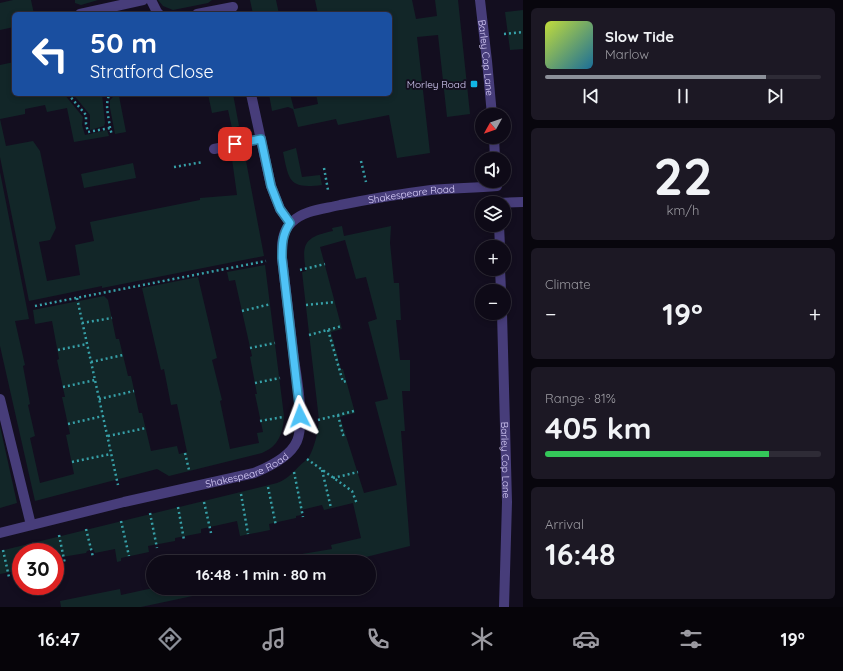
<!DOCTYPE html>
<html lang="en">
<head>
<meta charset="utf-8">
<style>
	:root { --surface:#0e0a17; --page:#1c1824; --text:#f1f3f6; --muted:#9b9aa1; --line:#2e2b36; --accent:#8c9099 }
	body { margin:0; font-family:Quicksand,sans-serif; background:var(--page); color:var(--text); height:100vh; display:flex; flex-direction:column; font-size:15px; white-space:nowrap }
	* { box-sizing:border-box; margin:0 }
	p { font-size:13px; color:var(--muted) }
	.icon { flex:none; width:22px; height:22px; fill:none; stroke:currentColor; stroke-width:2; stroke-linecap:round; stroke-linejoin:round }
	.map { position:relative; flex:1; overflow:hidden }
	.panel { display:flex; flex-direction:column; gap:8px; padding:8px; background:#08060d; width:320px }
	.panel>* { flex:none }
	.hud { position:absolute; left:12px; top:12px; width:380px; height:84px; border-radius:6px; box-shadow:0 2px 6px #0003,0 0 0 1px var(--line); background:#1a4fa0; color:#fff; overflow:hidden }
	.needle { width:26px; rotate:230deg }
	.buttons { position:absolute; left:475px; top:108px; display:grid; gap:8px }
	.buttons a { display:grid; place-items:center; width:36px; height:36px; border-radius:50%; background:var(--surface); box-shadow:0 2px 6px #0003,0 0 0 1px var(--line); font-size:20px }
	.speed { position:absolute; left:12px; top:543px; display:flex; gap:8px; font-size:20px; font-weight:700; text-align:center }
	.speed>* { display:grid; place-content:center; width:52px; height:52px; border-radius:50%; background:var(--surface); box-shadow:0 2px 6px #0003,0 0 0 1px var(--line); line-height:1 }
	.speed .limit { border:6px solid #d22; background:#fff; color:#111 }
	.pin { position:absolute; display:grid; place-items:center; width:34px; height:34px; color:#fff; margin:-17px; border-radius:8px; box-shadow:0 2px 6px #0006 }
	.me { position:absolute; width:44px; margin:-22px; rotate:357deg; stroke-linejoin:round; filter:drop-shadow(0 0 3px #0008) }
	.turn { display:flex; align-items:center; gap:14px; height:84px; padding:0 12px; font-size:18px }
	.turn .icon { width:52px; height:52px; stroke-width:2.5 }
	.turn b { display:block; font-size:28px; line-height:34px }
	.big { font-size:30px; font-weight:700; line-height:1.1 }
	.panel .tile { flex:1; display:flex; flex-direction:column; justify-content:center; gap:6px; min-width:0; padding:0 14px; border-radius:6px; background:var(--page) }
	.panel .dial { align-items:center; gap:0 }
	.dial b { font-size:52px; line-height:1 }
	.song { display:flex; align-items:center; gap:12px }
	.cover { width:48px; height:48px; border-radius:6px; background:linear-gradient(135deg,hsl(70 70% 55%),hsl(200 70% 35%)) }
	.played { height:4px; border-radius:2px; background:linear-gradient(90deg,var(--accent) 80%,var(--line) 80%) }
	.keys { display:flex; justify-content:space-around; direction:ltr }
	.heat { display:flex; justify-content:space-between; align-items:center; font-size:22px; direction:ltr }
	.charge { height:6px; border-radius:3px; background:linear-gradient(90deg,#34c759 81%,var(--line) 0) }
	.trip { position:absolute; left:146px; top:555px; width:230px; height:40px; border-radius:20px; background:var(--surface); box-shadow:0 2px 6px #0003,0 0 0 1px var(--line); font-weight:700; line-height:40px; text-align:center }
	.dock { display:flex; height:64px; justify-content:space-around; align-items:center; background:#060409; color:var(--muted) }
	.dock .icon { width:28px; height:28px }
	.dock .on { color:var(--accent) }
	.dock b { font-size:18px; color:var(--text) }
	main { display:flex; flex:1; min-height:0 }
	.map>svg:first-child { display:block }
	.green { fill:#122628; fill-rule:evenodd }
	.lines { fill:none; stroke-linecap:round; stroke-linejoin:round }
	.path { stroke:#37a0a8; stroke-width:2.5; stroke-dasharray:2 3; stroke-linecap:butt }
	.minor { stroke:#473d7a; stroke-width:10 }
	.route-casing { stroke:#337fa1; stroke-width:10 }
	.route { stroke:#4fc3f7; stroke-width:7 }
	.poi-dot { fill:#12b5e5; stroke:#130e1f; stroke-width:1.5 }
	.labels { text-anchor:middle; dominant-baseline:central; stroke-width:4; stroke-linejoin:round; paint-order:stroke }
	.street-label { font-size:10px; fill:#dad0fb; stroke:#130e1f }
	.poi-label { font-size:10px; fill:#dad0fb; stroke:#130e1f; text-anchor:end }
</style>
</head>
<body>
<main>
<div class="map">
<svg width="523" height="607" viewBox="0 0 523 607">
	<rect width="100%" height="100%" fill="#130e1f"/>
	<path class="green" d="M13,0H31L34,14H14V27L0,30V3Z
		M75,0H98L81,5L75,3Z
		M158,0H212L208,3L173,10L163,6Z
		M250,0H276L279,14H253Z
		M315,0H412L416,19L437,16L435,0H458L470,114L447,117L438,35L417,37L430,153L397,158L389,115L338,125L336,119L298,127L293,109L288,107L272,111L269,94H290L294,109L318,104L316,94H390V14H318Z
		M523,10V49L510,50L505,12Z
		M14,62V94H64L83,117L82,125L85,135L107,130L109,136L74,142L67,108L47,112L45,105L25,109V114L0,119L6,146L33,141L40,151L56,228L50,240L39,242L47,281L80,275L75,245L94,241L90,222L200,200V198L237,195L232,159L241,157L244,160L246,161L264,256L102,288V286L29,301L0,157V65Z
		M73,94H102L105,123L104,126L90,130V115Z
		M208,94H233L239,126L232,128L228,110L212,113Z
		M119,96L126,132L115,134L110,108V100L113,97Z
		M296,148L302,177L320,175L322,185C289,189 289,181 283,152Z
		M133,163L136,178L84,188L81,174Z
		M0,172L29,319L15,321L25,365L23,366L30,404L28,405L35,436L30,438L40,483L74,474L66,435L70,434L62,397H65L57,360L59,359L52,321L35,324L33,310L104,296L108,300L116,339H119L128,376H131L139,413H142L151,451L177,446L179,454L187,452L177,404L171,405L164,369L161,370L142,288L198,277L217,358L212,360L222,400L220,401L230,449L259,443L257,433L263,432L255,394H257L250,357L252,356L235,280L229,281L227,272L265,265L284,416C283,433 279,446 262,453L169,476L157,469L35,501L0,346Z
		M342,226L344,236L391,226L390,243L394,283H399L401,320H396L400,360H410V391H402L405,431H401L410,546L366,557V560L356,562H283L303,558L302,554L332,549L331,545L361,538L353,503L324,510L322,505L301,510V515L296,516V518L269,524L270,530L240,536L237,521L201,529V533L175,538V541L148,546L149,552L121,558V561L117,562L115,549L95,553L93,549L87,551L86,553L56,558L55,560V552H21V570L0,574V551L277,483C289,479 295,469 305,461C309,458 307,462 309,457C315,446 318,432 319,420L302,272L306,271C301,243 305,237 333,231L332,228ZM345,240L356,279L366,277L377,319L368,322L388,399L375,402L397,485L364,493L340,417L355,413L343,369H341L331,332L342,329L320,247Z
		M0,426L17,503L0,508Z
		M153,588H230L141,607H61L60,601L120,589L121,595Z"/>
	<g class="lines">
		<path class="path" d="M504,34L523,32
			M68,94L86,115V124L88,132L110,128L112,135
			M110,128C109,118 104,103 110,94
			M361,161L366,182
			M174,167L203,162
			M324,168L328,190
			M300,270L325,264
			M77,298L118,485
			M306,305L335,302
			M35,306L266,261
			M242,311L271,304
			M82,323L112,318
			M328,330L343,382L346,381
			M309,335L342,326
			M250,348L275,343
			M58,350L87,344
			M91,362L123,355
			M255,383L280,378
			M63,387L95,380
			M99,399L134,391
			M338,415L343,435L345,434
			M318,420L354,411
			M260,421L283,417
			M68,424L103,416
			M108,436L146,428
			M185,453L189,470
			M307,459L352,491L357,504
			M72,462L111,454
			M322,470L331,508
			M294,472L303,517
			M333,478L358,472
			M268,487L276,526
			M241,494L248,534
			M204,502L211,533
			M178,507L184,540
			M150,513L157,548
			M121,521L129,556
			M86,529L93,557
			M59,535L65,564
			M32,543L34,552
			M3,550L9,577"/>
		<g class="minor">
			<path d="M151,0L157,12L159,14"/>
			<path id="s1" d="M480,0L487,61L492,115"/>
			<path d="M80,14L143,0"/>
			<path d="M197,14L233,7"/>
			<path d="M251,94L271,186L280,209L290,223"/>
			<path d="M494,137L495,159"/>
			<path d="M214,149L261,139"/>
			<path d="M498,203L523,202"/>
			<path d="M499,225L500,247"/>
			<path d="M500,269L501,291"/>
			<path id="s2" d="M502,313L507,502L504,607"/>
			<path d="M0,399L31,525"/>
			<path id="s3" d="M0,533L124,502L254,473C269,467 290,457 297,441C305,421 297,380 294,359C290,325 286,292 282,258C282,245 281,232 292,222C304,210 324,209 340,205C370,199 400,194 431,190C453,188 475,188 497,186"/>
		</g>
	</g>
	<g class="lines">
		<g class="route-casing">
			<path id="route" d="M235,144L261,139L271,186L280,209L290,223C282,235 282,245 282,258L299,404L300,416"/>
		</g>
		<use href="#route" class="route"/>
	</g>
	<rect class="poi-dot" x="470" y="80" width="8" height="8" rx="2"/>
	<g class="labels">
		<g class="street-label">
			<text stroke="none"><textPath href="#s1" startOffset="58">Barley Cop Lane</textPath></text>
			<text stroke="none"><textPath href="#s3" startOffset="663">Shakespeare Road</textPath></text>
			<text stroke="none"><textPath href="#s2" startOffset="147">Barley Cop Lane</textPath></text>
			<text stroke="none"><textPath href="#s3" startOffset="255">Shakespeare Road</textPath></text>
		</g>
		<g class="poi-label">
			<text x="466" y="84">Morley Road</text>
		</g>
	</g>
</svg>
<div class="buttons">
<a><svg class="needle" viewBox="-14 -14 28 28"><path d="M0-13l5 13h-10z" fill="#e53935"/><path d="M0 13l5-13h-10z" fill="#9b9aa1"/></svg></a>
<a><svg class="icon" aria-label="sound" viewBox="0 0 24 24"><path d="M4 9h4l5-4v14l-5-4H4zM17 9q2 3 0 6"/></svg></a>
<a><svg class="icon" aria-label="layers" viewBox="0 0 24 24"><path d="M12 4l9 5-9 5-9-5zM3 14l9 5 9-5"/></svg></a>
<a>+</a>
<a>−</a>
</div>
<div class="speed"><div class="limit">30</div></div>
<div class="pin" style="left:235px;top:144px;background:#d93025"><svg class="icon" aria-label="arrive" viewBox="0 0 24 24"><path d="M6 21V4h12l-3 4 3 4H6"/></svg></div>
<svg class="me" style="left:300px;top:416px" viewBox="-20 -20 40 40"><path d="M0-17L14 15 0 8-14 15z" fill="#4fc3f7" stroke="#fff" stroke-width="4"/></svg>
<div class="trip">16:48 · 1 min · 80 m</div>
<div class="hud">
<div class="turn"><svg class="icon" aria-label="left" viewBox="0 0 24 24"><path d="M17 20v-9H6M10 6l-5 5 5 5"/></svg><div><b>50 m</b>Stratford Close</div></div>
</div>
</div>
<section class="panel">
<div class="tile">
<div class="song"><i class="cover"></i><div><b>Slow Tide</b><p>Marlow</p></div></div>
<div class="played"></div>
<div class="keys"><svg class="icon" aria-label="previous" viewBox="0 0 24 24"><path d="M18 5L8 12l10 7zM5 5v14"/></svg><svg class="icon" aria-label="pause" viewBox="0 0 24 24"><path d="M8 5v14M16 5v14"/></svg><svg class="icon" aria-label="next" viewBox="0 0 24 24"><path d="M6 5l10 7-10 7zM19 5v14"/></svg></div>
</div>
<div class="tile dial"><b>22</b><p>km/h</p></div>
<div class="tile"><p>Climate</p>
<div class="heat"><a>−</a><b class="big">19°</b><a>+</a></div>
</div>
<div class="tile"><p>Range · 81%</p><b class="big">405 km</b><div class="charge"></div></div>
<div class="tile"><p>Arrival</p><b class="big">16:48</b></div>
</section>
</main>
<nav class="dock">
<b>16:47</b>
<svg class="icon on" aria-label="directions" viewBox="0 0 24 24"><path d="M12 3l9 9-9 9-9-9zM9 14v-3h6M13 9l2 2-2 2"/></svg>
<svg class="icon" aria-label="music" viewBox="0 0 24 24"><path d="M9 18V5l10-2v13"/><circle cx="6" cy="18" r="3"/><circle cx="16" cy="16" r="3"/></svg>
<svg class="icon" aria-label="phone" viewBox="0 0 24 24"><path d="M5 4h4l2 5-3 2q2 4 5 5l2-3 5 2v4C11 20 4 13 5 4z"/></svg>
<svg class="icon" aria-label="climate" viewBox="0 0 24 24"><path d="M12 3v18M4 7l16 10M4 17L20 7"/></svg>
<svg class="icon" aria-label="car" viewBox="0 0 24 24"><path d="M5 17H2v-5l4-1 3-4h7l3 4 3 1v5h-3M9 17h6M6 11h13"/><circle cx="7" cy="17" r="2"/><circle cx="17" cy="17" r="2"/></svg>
<svg class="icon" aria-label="filters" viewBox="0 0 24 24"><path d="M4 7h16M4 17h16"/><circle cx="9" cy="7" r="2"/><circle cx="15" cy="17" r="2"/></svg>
<b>19°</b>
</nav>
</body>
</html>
